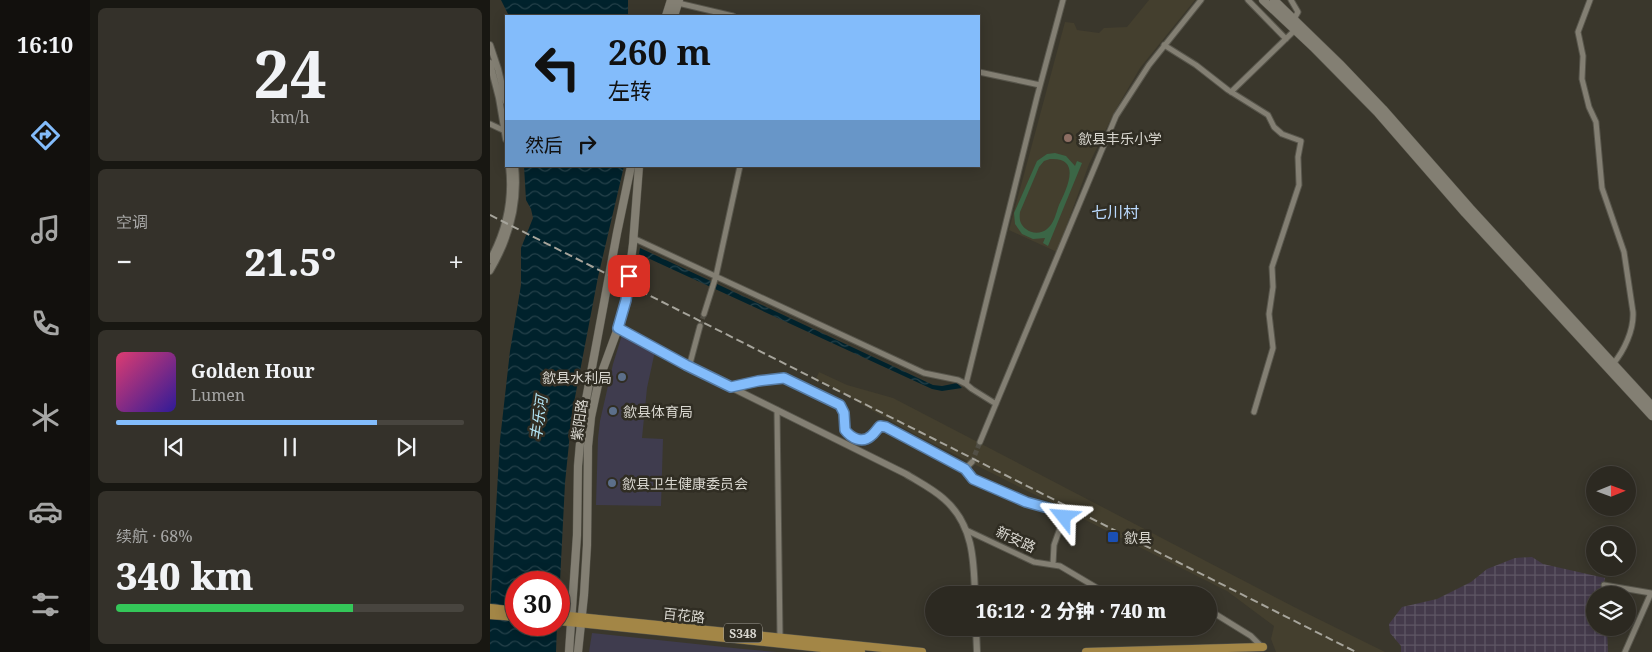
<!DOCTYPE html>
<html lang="zh">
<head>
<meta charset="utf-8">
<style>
	:root { --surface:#2c2921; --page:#34312a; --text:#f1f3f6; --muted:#a6a6a5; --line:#48453f; --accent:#83bcfb }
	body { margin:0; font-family:"Noto Serif","Noto Sans SC",serif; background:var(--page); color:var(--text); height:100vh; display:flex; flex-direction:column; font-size:19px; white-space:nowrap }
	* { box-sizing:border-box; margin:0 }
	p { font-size:16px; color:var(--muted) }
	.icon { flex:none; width:28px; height:28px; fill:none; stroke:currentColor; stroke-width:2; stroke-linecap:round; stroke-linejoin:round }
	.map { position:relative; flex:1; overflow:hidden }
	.drawer { display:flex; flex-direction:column; gap:8px; padding:8px; background:#181712; width:400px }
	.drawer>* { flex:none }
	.guide { position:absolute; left:15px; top:15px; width:475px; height:152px; border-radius:0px; box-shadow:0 2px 12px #0003,0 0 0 1px var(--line); background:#83bcfb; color:#111; overflow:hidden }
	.needle { width:32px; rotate:89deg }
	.controls { position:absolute; left:1096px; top:466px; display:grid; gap:10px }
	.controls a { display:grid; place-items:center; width:50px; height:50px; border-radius:50%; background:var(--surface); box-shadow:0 2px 12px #0003,0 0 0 1px var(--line); font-size:25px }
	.speed { position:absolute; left:15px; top:571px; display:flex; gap:10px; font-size:25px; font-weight:700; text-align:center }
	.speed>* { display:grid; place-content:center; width:65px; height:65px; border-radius:50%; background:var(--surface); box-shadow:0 2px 12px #0003,0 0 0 1px var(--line); line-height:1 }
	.speed .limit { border:8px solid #d22; background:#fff; color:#111 }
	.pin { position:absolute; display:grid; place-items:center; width:42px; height:42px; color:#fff; margin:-21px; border-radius:10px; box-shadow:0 2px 8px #0006 }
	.me { position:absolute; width:55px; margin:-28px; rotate:298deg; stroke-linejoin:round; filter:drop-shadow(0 0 4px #0008) }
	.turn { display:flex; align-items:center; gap:18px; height:105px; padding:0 20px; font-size:22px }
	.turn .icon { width:65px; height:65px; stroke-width:2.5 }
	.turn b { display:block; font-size:35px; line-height:42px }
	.then { display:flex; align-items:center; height:48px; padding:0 20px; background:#0003; gap:10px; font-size:19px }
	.big { font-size:38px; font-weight:800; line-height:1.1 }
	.drawer .tile { flex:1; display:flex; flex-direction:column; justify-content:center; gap:8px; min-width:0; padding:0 18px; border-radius:8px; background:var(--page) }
	.drawer .dial { align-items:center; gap:0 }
	.dial b { font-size:65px; line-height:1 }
	.song { display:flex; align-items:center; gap:15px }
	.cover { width:60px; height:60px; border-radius:8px; background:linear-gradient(135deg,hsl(340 70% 55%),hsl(250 70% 35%)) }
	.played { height:5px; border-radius:2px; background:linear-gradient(90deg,var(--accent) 75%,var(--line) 75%) }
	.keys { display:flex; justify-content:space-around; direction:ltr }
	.heat { display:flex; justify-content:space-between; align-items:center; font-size:28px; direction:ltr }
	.charge { height:8px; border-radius:4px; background:linear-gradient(90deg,#34c759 68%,var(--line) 0) }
	.trip { position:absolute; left:435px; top:586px; width:292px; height:50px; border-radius:25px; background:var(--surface); box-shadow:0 2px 12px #0003,0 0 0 1px var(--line); font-weight:800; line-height:50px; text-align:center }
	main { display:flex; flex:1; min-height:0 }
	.tabs { display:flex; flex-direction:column; width:90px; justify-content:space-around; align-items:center; background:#12100d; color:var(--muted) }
	.tabs .icon { width:35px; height:35px }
	.tabs .selected { color:var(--accent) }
	.tabs b { font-size:22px; color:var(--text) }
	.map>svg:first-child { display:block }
	.commercial { fill:#3f3c4e }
	.industrial { fill:url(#industrial-grid) }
	.built { fill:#443f2e }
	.pitch { fill:#3b6646; fill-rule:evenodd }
	.water { fill:url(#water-waves) }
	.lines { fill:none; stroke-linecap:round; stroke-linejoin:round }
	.minor-tunnel { stroke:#524f45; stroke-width:5; stroke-dasharray:5 2.5; stroke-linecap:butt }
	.minor-casing { stroke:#58564c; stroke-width:7 }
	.tertiary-casing { stroke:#58564c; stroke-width:8 }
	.secondary-casing { stroke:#58564c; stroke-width:9 }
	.primary-casing { stroke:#58564c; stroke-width:9 }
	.minor { stroke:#837f73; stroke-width:5 }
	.tertiary { stroke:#837f73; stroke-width:6 }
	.secondary { stroke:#837f73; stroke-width:8 }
	.primary { stroke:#a38646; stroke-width:8 }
	.rail { stroke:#a6a49b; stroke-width:2; stroke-dasharray:8 4; stroke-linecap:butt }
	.route-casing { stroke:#557aa3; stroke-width:12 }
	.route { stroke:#83bcfb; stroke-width:9 }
	.education-dot { fill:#8d6e63; stroke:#302d23; stroke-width:2 }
	.service-dot { fill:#5c6f8a; stroke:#302d23; stroke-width:2 }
	.transit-dot { fill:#1a4fb4; stroke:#302d23; stroke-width:2 }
	.labels { text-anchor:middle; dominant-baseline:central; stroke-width:5; stroke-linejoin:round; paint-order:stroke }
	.shield { fill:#302d23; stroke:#a6a49c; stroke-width:1 }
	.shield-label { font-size:12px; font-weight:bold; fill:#d9d7d0 }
	.poi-label { font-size:14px; fill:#d9d7d0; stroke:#302d23; text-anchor:start }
	.street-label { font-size:14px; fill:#d9d7d0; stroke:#302d23 }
	.water-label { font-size:15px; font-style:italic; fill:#b3e5f5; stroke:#302d23 }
	.quarter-label { font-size:16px; fill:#bad9fd; stroke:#302d23 }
</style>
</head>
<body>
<main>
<nav class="tabs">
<b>16:10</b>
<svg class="icon selected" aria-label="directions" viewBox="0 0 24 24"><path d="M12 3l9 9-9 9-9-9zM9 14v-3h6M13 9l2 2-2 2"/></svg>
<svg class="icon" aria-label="music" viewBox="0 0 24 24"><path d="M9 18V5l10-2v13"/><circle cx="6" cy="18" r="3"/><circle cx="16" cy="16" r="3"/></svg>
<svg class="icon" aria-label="phone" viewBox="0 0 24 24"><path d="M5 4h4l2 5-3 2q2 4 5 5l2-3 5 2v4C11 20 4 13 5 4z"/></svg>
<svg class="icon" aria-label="climate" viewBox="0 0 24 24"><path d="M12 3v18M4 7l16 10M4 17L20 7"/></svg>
<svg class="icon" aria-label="car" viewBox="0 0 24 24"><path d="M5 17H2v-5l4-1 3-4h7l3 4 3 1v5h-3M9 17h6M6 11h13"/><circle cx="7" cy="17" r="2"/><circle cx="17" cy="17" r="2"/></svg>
<svg class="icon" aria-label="filters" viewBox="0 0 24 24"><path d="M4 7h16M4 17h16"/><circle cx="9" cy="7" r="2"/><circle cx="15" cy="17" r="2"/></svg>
</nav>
<section class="drawer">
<div class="tile dial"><b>24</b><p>km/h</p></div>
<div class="tile"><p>空调</p>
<div class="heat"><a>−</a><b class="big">21.5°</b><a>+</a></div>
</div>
<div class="tile">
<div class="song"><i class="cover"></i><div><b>Golden Hour</b><p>Lumen</p></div></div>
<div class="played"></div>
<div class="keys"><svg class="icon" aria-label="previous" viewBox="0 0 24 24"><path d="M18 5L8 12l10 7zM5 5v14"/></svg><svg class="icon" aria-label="pause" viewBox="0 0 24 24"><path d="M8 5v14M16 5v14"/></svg><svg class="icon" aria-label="next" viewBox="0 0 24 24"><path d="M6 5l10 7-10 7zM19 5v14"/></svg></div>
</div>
<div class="tile"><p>续航 · 68%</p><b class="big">340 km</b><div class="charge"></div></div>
</section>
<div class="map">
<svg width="1162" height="652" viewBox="0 0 1162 652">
	<defs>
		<pattern id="industrial-grid" width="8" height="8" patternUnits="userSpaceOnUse" patternTransform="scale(1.25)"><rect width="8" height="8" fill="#443a4b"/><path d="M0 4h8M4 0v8" fill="none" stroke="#5e5664"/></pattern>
		<pattern id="water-waves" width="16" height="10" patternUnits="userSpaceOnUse" patternTransform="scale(1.25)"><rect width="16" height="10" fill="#00222c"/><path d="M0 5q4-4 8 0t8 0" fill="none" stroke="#25414a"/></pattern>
	</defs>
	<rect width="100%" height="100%" fill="#3a372c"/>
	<path class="commercial" d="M132,335L137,336L165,351L157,388L152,438L173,439L171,506L106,505L108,438L110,421L123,364Z
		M102,633L253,649L287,652H99Z"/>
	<path class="industrial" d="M1042,557L1053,564L1115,578L1111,594L1112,595H1105V628H1117L1118,652H911V646L900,633L899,624L912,607L947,599L981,582L997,569L1025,558Z"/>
	<path class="built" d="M659,0H705L650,68L625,111L599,164L567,252L519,230L575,22L584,23L587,30L609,33L614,28L637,27Z
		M329,372L357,385L403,398L808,609L895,652H786L781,639L784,626L737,591L428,436L326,379Z"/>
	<path class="pitch" d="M565,153L576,156L585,166L587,161L592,163L558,246L553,243L555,238L543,239L532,234L525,224L524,213L547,161L557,154ZM560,159C593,157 576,190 569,205C566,213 564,224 557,229C551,234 542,234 536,229C530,225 529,219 530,212L549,167L554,161Z"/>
	<path class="water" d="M11,0H138V16H19Z
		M34,166H134L108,277L82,413L75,483L69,601V582H26V625H67L66,652H0V612L10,440L20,351L31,285V248L43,218L41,209L36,200Z
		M150,248L443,385L452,386L467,383L472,388L452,391L442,389L149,254Z"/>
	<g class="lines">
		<path class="minor-tunnel" d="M210,326L214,314
			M482,462L490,442"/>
		<g class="minor-casing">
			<path id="minor" d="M758,0L796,39
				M801,0L808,12L804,19
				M1100,0L1088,32L1093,56L1092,79L1099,107L1106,122L1112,188L1134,252L1143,312C1144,330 1134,351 1123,364
				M188,3L243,16
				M674,45L706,65L738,90L778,115L784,127L792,134L811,141L808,157L809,185L782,267L783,287L779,314L783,348L764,412
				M489,72L550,85
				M741,92L805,30
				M0,124L15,131
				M143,238L434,373L468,380L476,384L482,389L506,404
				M214,314L226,276L250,166
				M199,367L210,326
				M476,384L547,97L573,0
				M241,387L268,381L294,378L350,405L354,413L355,430C376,457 381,425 396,427L475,469L483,479L536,502L569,511L574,517L564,545L563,564
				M287,410L290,637
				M490,442L626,116L659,65L711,0
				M475,469L482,462
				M476,530L544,562L570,566L619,595
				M1114,585L1161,593L1135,652
				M640,595C658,589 672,588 690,595
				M719,610L761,636L772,647"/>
		</g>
		<g class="tertiary-casing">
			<path id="tertiary" d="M0,45L8,69L16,102
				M0,63L9,98L16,139
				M0,260C16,231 23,199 19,166
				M0,271C19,239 29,204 25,166
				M128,327L196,365L416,474C429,482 443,489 454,499C483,524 484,560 485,595
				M486,628L487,652"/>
		</g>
		<g class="secondary-casing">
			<path id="secondary" d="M773,0L823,47L888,113L975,213L1162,416
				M784,0L850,64L893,109L980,208L1162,406
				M176,16L181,0
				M184,16L189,0
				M79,652L87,535L88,466L92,421L127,233L141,166
				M88,652L94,595L97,545L98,446L101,417L109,380L131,320L136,300L143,244L149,166"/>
		</g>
		<g class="primary-casing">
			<path id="primary" d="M0,608L26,611
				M0,615L26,617
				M69,615L432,652
				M69,621L371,652
				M596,652L773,647"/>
		</g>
		<use href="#minor" class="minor"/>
		<use href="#tertiary" class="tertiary"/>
		<use href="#secondary" class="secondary"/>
		<use href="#primary" class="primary"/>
		<path class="rail" d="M0,215L866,652"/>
	</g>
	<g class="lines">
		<g class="route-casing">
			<path id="route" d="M139,276L136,300L128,328L196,365L241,387L268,381L294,378L350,405L354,413L355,430C361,438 372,444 381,436C385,433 387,429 390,426L396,427L475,469L483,479L536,502L569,511L574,517"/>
		</g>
		<use href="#route" class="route"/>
	</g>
	<circle class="education-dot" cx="578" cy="138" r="5"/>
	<g class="service-dot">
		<circle cx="132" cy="377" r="5"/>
		<circle cx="123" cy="411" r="5"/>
		<circle cx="122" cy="483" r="5"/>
	</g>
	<rect class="transit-dot" x="617" y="531" width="12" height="12" rx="2.5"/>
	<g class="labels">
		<rect class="shield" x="234" y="623.5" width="38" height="19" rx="4"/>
		<g class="shield-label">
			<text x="253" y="633">S348</text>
		</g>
		<g class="poi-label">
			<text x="588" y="138">歙县丰乐小学</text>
			<text x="122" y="377" text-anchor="end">歙县水利局</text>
			<text x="133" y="411">歙县体育局</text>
			<text x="132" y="483">歙县卫生健康委员会</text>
			<text x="634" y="537">歙县</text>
		</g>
		<g class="street-label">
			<text transform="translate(89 420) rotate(-82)">紫阳路</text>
			<text transform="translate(526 539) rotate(25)">新安路</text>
			<text transform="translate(194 615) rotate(6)">百花路</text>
		</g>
		<g class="water-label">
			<text transform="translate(48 418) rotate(-82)">丰乐河</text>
		</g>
		<g class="quarter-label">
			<text x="625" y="212">七川村</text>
		</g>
	</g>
</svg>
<div class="controls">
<a><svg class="needle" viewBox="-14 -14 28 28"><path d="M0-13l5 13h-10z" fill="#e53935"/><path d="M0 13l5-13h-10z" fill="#a6a6a5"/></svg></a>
<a><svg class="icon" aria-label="search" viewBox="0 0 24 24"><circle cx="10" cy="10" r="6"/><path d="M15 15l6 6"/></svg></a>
<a><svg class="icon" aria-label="layers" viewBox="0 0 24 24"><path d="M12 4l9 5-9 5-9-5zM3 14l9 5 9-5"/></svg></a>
</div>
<div class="speed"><div class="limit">30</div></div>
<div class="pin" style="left:139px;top:276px;background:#d93025"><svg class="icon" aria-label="arrive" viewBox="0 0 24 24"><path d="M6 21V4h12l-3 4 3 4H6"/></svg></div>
<svg class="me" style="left:574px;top:517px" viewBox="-20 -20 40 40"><path d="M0-17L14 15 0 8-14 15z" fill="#83bcfb" stroke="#fff" stroke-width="4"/></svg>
<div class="trip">16:12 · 2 分钟 · 740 m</div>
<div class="guide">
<div class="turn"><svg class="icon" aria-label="left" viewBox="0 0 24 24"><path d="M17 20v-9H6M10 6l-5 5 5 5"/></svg><div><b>260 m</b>左转</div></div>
<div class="then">然后<svg class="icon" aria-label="right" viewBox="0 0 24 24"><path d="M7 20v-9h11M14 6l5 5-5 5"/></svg></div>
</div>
</div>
</main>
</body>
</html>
